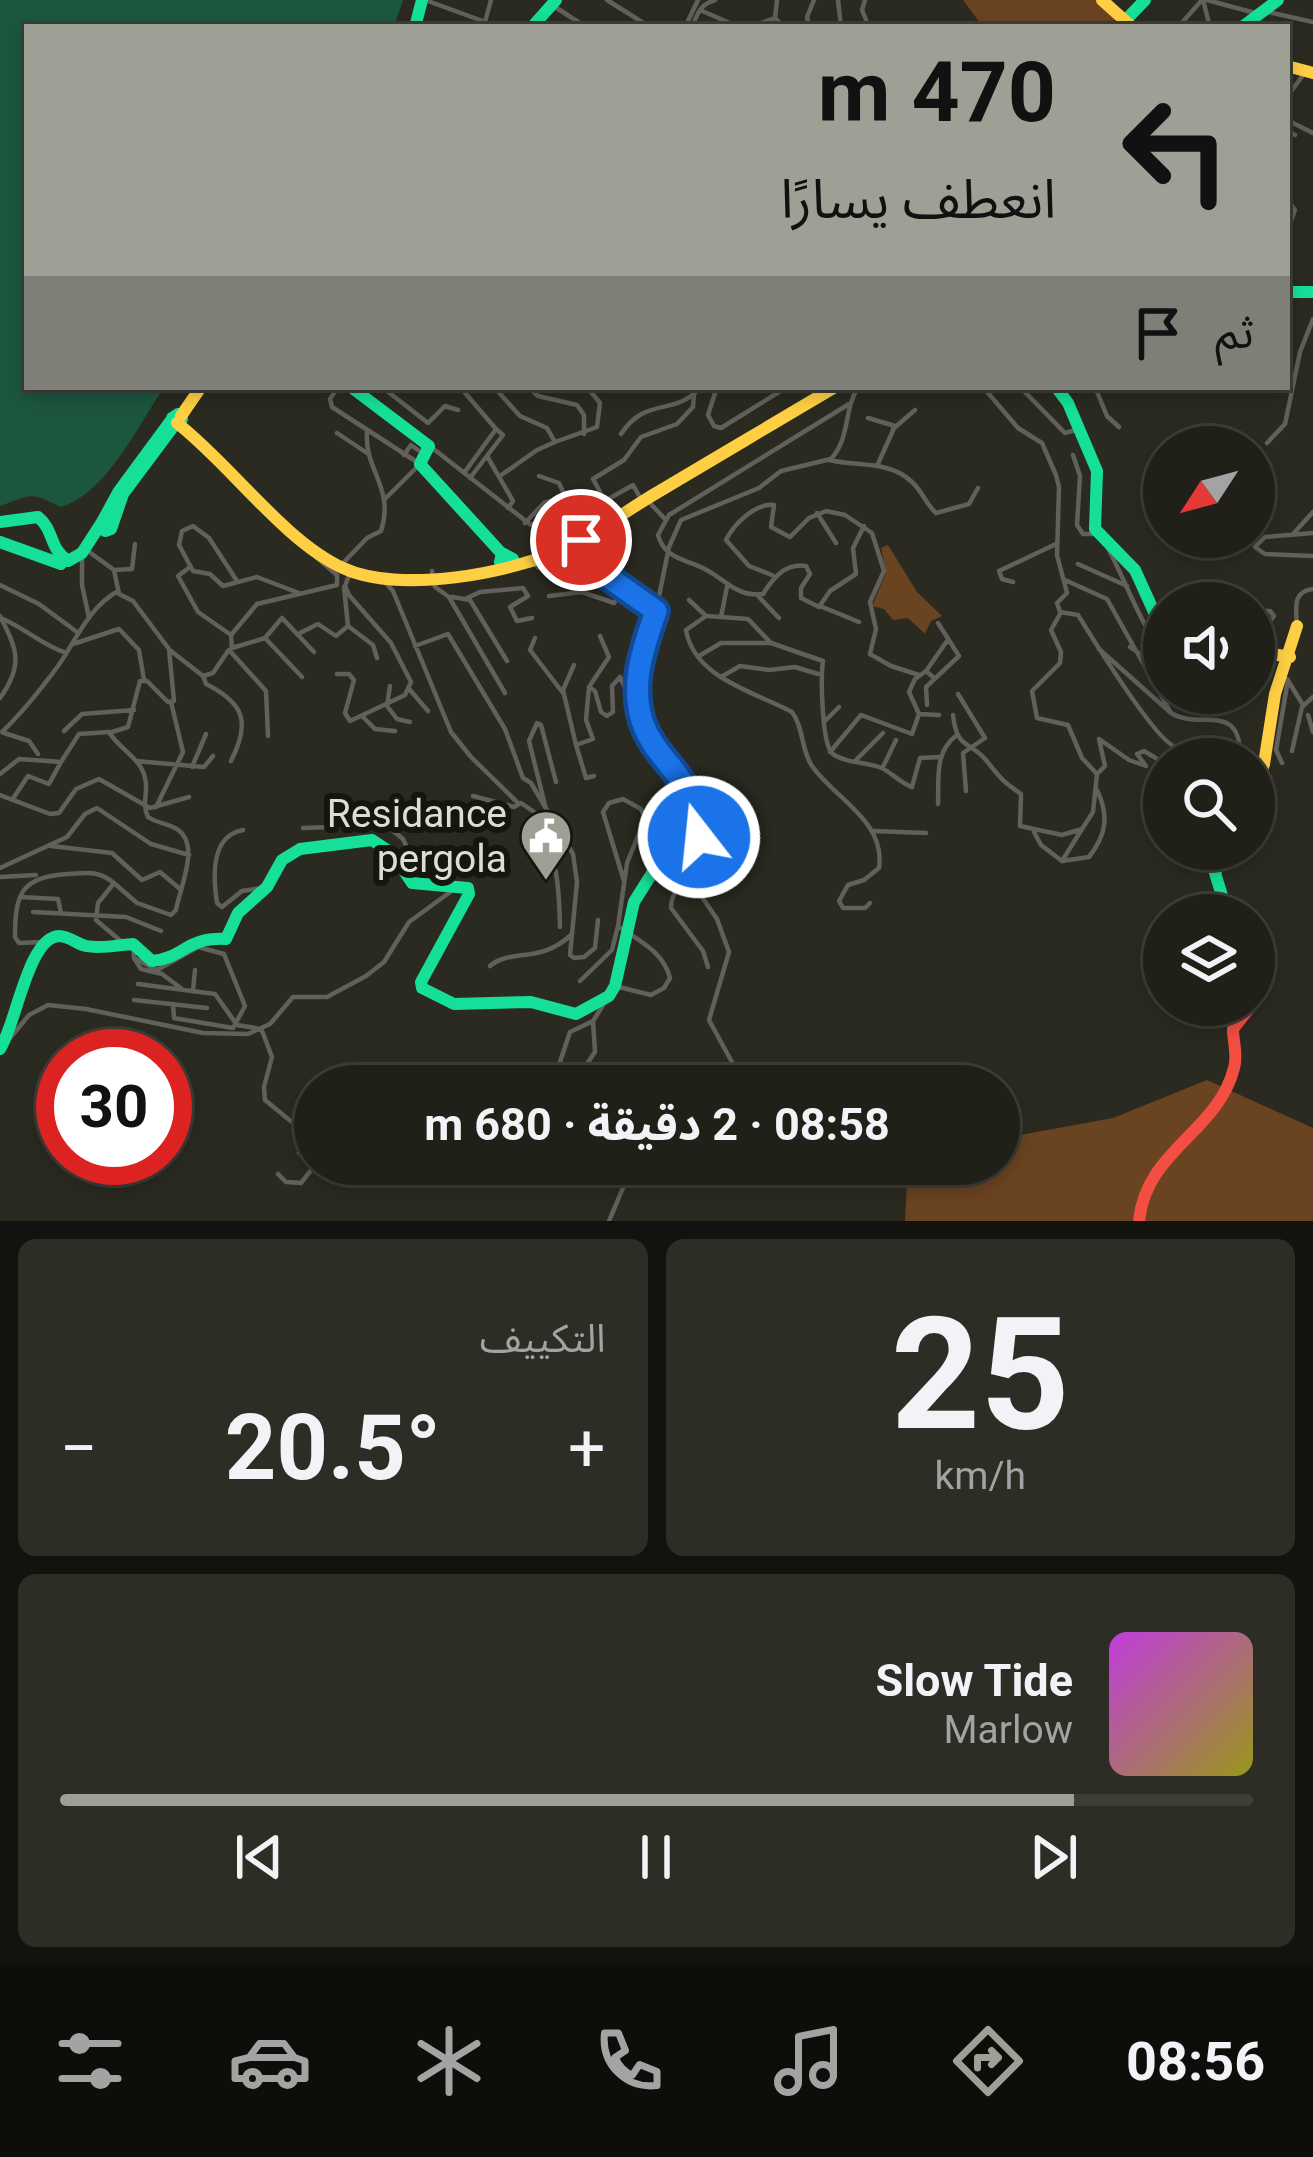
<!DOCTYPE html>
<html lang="ar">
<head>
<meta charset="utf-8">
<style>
	:root { --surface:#202019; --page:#2d2d26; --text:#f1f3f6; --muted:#a2a3a2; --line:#3d3e38; --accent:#9e9f95 }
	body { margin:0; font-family:Roboto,"Noto Sans Arabic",sans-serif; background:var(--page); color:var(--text); direction:rtl; height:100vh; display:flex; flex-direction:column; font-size:45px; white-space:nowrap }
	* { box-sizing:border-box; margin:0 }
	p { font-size:39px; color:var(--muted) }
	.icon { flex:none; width:66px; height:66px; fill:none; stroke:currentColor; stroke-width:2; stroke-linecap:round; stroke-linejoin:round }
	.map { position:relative; height:1221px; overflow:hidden; direction:ltr }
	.side { display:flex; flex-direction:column; gap:18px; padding:18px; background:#12120e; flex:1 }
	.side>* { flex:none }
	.top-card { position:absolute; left:24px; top:24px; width:1266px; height:366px; border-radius:0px; box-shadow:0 6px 18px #0003,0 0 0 3px var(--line); direction:rtl; background:#9e9f95; color:#111; overflow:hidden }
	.needle { width:78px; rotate:234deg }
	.controls { position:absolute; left:1143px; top:426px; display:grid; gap:24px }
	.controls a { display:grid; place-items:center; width:132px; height:132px; border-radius:50%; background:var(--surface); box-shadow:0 6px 18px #0003,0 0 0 3px var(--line); font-size:60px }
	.speed { position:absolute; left:36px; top:1029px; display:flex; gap:24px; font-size:60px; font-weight:700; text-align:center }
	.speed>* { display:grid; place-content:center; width:156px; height:156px; border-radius:50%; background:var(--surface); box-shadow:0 6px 18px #0003,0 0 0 3px var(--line); line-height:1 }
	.speed .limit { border:18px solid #d22; background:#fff; color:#111 }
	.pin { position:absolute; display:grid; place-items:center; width:102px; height:102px; color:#fff; margin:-51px; border:6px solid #fff; border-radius:50%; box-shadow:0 3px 12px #0007 }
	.me { position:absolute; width:132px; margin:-66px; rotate:344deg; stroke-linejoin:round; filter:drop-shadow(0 0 9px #0008) }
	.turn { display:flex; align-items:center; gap:42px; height:252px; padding:0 36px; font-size:54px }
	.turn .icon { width:156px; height:156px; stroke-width:2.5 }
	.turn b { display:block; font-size:84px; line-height:102px }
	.then { display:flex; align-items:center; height:114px; padding:0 36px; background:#0003; gap:24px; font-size:45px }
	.big { font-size:90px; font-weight:700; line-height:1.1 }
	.side .widget { flex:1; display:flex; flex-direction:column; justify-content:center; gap:18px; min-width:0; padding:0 42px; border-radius:18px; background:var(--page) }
	.side .dial { align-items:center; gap:0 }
	.dial b { font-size:156px; line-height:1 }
	.song { display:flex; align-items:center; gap:36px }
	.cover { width:144px; height:144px; border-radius:18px; background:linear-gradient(135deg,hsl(290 70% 55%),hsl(60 70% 35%)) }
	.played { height:12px; border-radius:6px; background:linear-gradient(90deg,var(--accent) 85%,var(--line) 85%) }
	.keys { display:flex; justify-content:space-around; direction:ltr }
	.heat { display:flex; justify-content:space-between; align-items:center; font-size:66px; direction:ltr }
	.side .tiles { flex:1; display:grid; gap:18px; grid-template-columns:1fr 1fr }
	.widget:last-child { grid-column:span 2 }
	.trip { position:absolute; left:294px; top:1065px; width:726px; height:120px; border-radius:60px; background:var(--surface); box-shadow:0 6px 18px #0003,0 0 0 3px var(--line); font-weight:700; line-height:120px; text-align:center; direction:rtl }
	.tabs { display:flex; height:192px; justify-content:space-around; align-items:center; background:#0d0d0a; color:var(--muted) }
	.tabs .icon { width:84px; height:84px }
	.tabs .selected { color:var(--accent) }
	.tabs b { font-size:54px; color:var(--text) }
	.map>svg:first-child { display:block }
	.green { fill:#6a4321 }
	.water { fill:#1c563f }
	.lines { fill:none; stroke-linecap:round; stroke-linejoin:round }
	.street { stroke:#61605c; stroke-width:4.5 }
	.fast { stroke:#16e098; stroke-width:12 }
	.slow { stroke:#ffcf43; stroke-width:12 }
	.jam { stroke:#f24e42; stroke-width:12 }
	.route-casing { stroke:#114b97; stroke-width:30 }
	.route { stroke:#1a73e8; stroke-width:21 }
	.labels { text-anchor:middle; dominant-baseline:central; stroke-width:12; stroke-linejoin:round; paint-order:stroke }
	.poi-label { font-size:39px; fill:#ddded3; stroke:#15160e; text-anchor:end }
</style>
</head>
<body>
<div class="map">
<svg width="1313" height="1221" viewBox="0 0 1313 1221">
	<rect width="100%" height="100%" fill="#2a2a21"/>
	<path class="green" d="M963,0H1098L1115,19L1107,27H983Z
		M888,545L917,592L942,616L931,621L925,634L908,618L893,620L884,609L872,606L886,573L881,548Z
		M1207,1080L1313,1128V1221H905L908,1164H999V1139L1113,1118Z"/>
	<path class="water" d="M0,0H403L394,27H27V387H164C140,423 104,497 60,507C29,490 30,496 0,506Z"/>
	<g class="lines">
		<path class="street" d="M425,0L499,27
			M607,0L650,27
			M777,0L775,18L784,27
			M838,0L841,27
			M865,0L862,10L869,27
			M1203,0L1210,27
			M1207,0L1259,14
			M552,5L586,27
			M700,10L739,27
			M1264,11L1313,22
			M485,22L491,0
			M685,27L698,0
			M704,27L694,22C699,10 702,4 715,0
			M750,27L775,18
			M809,27L807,17L814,0
			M1178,27L1202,0
			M1287,97L1306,71
			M1287,120L1313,133
			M1287,131L1295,135
			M1287,199L1295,210L1287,232
			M1287,282L1288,286
			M338,387L330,399L332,407L420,464L386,498
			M382,387L428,423L445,406L458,410
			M460,387L496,429
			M494,387L520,416L547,428L555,442L537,450L500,476
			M528,387L538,396L577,405L584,415V434
			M717,387L708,415L714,426L721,428L787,387
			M983,387L1018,428L1042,443L1056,475L1059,487L1057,555L1067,593L1057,603L1060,612L1078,615C1091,636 1157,743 1176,747C1188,750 1202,744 1214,744L1221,759
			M1020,387L1065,433L1079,429
			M1095,387L1107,416L1119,427
			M849,404L669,515L658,535C664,558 684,559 703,568C724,578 737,598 763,594C773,578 785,563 806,566L810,574L801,588V598L819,607L830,591L856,574L853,548L864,526
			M868,418L895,426L877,466
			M893,429L915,410
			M337,433L367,453
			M621,434C647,395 673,418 701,387
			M555,442L597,427L600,403L587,387
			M1267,443L1285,424L1300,352L1313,319
			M431,447L531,525L568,512L570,507L559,483L539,476
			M404,455L411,445L418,450
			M1073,455L1080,476L1077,525L1083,534H1097
			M487,456L513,501L508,508
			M829,460C858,467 889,460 912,482C922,491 926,504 936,513L969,504L978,488
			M464,473L496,429L503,435L470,478
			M641,499L633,485L605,501L593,479L624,460L641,437L677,424L693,407L694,394
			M648,501L664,518
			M817,513L836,543
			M525,523L544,503L563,497
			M1313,533L1265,537L1255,547L1265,554L1313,556
			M1293,534L1313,512
			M581,539L594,567L656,611L669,547L681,520L759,488L781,471L831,459C851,436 843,412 858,387
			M1105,543C1126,580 1138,621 1164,654
			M88,551L114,570L119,594L133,601L169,649L174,701L168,702L147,681H140L128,727L112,732
			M82,559V585L89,618
			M530,560L539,568L593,575L639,601
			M344,562L367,538L381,531C395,488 364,470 367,432
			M1078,564L1127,586
			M190,567L178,576L198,612L231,635L232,648L265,638L282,618L314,652
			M114,570L132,569L135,544
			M432,571L435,587L449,597L505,693
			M772,575L749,566L726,540C734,524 755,503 774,505L771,527L790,537L809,518L826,511L845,515L872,533L884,571L870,602L876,629L870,654L891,666L919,675
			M1065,580L1107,599L1171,713C1199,731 1241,700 1240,757
			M237,581L209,538L193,526L182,531L179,545L193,571L210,574L223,586L257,577L299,593
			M385,582L393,591L451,732L471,757L519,804L514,807L473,796
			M1013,582L1002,579L999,571L1056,544
			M0,585L39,604L77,632
			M344,587L348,626L373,645L377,658
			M549,596L582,592L614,603L622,592
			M452,597L470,600L507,661
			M759,597L779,618
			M467,598L480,592L523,588L528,596L510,607L517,621L532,618
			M689,600L706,616L686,630C694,678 755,692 792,712C804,728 801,750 812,766C835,799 886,821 879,868L864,880L848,885L839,901L843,908H865L870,903
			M820,606L859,622
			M1254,611H1270L1274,616L1265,628L1254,633
			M0,616C17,649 24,665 0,698
			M707,616L748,619L771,643L823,661C821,674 821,745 833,754C845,763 865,762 879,767C891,771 899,783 912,787L920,758L939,757
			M721,617L727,587
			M3,619C26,629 42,645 66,653
			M1297,626C1296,609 1292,591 1313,589
			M300,633L318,624L336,636L348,626
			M231,635L257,604L337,585V575L316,557
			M265,638L302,677
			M535,638L530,650L563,693
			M73,644L119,629L139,650L144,680
			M415,646L448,634L505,729L523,778L531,783L573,854L577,882L570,955L574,958L584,957L595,948L598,920
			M1130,647L1164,671
			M1099,649L1171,713
			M229,650L266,691L268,736
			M171,651L203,676L213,673L228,651
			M699,656L721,643H771
			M574,665L563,690L576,745
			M926,671L947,641
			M337,674H349L354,680L345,713L350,721L405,695L411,682L391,643L349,595L345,586L349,575
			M203,676L206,684C244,703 251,722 231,761
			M721,677L740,666L769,670L795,667L818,674
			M1287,679L1303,705
			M390,686L387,706L397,719L410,722
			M589,687L609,657L600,636
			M410,690L428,711
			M958,694L985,738L963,753L966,791
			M927,705L926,687L959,656L938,623
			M919,714L939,715
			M953,715C957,750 969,740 986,760C1002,780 1000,779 1021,794L1020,826L1062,835L1082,829L1093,812L1097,774L1082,758L1068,725L1037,718L1032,691L1060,663L1061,652L1051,630L1060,614
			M1308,715L1313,732
			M363,717L375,729L395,731
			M826,720L839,707
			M64,731L82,714L134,710
			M2,732C23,712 41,689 58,666C77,639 88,608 118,591
			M4,733L29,741L38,754
			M1292,751L1302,707L1313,697
			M830,752L861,715L912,734L919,714L909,692L915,679L926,671L933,677
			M136,761L204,767L213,756
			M855,761L883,733
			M61,762L79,734L109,732C119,749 141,758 145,778C149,793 141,802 148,817C157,823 165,823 175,828C202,842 180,887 176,910L171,915L137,903L114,883
			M1282,763L1276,750L1288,680
			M192,767L206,734
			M674,767C692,789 711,841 695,867C686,883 671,889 671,908L703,951L708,967
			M883,767L896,740
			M0,774L19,759L61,762L49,784L28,776L12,800
			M1097,774L1105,766L1099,739L1129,760L1146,766L1137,754L1144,751L1164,763
			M594,776L586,778L576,745L593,739L586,720L589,687L595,691L601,712L607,716L613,712L612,686L620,677L636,711L641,712
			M0,795L50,814L59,813L76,789L99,779L150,808L189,797
			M521,803L540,816L547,813L529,741L537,723L541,725L556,782
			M938,804C939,778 934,752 957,735
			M156,807L183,752L171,702
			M540,816L534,825C559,853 559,891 560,927
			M303,828L386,825L403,839L416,867L446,882
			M1082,829L1062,861L1089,857C1107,834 1109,815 1097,790
			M243,830C210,836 213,877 217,903L222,907L242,891L261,888
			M873,831L926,833
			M1034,832L1041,845L1062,861
			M51,846L112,853L142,880L160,872L180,889
			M699,860L703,870L702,897L717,919L729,952L709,1020L733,1064
			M0,868L67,837L85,814L97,808L151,844L189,855
			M0,877L36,875
			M20,897L58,899L61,913
			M33,912L126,917L161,931
			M44,942L19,943L15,937C15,892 22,877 68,874C88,873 98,870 114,883L98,903L96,920L123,943
			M133,945L134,958L157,970L198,947L224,954L245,1006L233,1028L174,1018L173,1004
			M134,958L141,969L162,974L182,989
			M490,966C511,948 540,964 571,935
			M580,981L612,950L618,926
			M138,984L215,994L237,1025L256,1028
			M615,986L651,995L664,988L670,978C663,951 638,940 618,926L627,863L645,819L641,809L623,799L609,803L603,812L624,881
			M193,991L195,970
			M134,1000L207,1008
			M261,1028L272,1057L264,1087L265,1100L315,1141
			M10,1038L29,1015L48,1005L86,1009L203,1033L248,1034L270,1024L293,997H327L366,976L384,962L409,922L453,890
			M552,1086L570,1032L593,1021
			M584,1086L578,1077L595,1052L593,1021L605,1002
			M299,1153L315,1165
			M278,1174L286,1182L301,1183L316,1164
			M609,1221L633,1164"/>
		<path class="fast" d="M415,27L422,0
			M532,27L556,0
			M1119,27L1145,0
			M1242,27L1278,0
			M1287,292H1313
			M351,387L429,446L420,464L503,555
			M1056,387L1068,403L1097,471L1095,529L1135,570L1164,634
			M178,414L182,419L177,423L172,418Z
			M172,419L119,491L102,522L105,531L111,529L123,494L176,423
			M0,522L38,517C55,531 48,547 68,561L82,553L102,522
			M0,542L61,564
			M500,562L502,553L513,559
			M1226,849L1215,873L1228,915
			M1254,942L1261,980L1254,1002
			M0,1049C16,1025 28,937 59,936C69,936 77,944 86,946C101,949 118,945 133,944L152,961C184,958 186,937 226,939L238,913L267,887L282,860L300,849L372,840L393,854L412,883L468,888L469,894L421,982L422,988L454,1004L531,1002L576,1014L609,996L615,986L634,902L666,851"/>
		<path class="slow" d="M1102,0L1132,27
			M1287,66L1313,73
			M181,416L201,387
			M177,423C230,464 284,541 343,568C399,594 512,574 567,547C596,533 625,512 653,495C714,459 774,423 835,387
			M1254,651L1290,657
			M1254,793L1264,764L1275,694L1297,626"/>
		<path class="jam" d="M656,611L638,667L641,717L673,770L681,820L666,851
			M1139,1221C1146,1150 1218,1132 1234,1068C1238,1055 1233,1042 1233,1029L1252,1005"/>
	</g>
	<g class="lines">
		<g class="route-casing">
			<path id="route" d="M581,540L594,567L656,611C644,647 630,682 642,721C657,766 699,777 699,837"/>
		</g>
		<use href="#route" class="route"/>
	</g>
	<defs>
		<g id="civic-pin" transform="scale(2.7)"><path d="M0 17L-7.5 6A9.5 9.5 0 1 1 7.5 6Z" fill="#9e9f95" stroke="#15160e"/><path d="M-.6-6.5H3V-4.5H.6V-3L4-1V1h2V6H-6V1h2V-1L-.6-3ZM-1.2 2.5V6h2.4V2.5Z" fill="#fff"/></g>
	</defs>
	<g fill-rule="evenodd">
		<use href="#civic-pin" x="546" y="836"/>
	</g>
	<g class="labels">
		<g class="poi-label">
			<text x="507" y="814">Residance<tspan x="507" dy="45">pergola</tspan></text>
		</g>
	</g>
</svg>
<div class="controls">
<a><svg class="needle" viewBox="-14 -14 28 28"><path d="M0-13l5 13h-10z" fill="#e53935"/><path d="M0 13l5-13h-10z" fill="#a2a3a2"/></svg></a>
<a><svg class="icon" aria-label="sound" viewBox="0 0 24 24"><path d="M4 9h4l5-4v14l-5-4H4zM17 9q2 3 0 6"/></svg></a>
<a><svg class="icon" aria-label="search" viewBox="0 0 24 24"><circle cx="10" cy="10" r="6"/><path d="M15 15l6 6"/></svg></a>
<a><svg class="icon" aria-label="layers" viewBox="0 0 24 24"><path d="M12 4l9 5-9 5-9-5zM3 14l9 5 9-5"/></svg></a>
</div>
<div class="speed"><div class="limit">30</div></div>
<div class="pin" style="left:581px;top:540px;background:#d93025"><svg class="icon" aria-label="arrive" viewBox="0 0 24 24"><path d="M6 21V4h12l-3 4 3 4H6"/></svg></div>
<svg class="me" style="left:699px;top:837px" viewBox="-20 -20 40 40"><circle r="17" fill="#1a73e8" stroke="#fff" stroke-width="3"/><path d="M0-11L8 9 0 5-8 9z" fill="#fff"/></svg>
<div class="trip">08:58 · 2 دقيقة · 680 m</div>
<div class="top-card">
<div class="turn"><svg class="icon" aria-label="left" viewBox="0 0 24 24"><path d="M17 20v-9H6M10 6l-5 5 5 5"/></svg><div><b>470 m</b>انعطف يسارًا</div></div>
<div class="then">ثم<svg class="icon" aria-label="arrive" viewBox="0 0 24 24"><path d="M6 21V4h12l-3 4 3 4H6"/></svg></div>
</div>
</div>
<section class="side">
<div class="tiles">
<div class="widget dial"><b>25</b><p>km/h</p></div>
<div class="widget"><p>التكييف</p>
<div class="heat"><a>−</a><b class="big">20.5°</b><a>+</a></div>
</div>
<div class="widget">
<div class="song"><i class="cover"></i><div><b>Slow Tide</b><p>Marlow</p></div></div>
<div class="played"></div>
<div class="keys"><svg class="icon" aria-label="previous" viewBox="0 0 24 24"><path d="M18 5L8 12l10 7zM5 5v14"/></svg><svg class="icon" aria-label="pause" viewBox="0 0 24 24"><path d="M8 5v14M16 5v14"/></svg><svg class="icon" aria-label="next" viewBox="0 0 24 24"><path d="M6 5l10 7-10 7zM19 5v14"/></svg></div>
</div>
</div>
</section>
<nav class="tabs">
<b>08:56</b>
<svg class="icon selected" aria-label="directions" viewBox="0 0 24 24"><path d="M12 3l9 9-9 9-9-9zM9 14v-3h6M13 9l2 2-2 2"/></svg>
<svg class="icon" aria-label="music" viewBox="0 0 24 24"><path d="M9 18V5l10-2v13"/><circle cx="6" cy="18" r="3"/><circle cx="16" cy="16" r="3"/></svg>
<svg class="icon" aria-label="phone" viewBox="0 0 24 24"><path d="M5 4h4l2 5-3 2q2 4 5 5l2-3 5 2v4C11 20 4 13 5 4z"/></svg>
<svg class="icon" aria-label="climate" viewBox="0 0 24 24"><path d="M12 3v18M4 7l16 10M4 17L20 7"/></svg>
<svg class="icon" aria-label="car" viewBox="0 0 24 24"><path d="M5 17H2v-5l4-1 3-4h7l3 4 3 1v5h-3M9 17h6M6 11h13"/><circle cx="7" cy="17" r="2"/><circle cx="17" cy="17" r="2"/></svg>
<svg class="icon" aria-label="filters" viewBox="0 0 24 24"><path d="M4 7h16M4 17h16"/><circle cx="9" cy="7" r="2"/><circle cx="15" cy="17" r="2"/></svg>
</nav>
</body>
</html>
